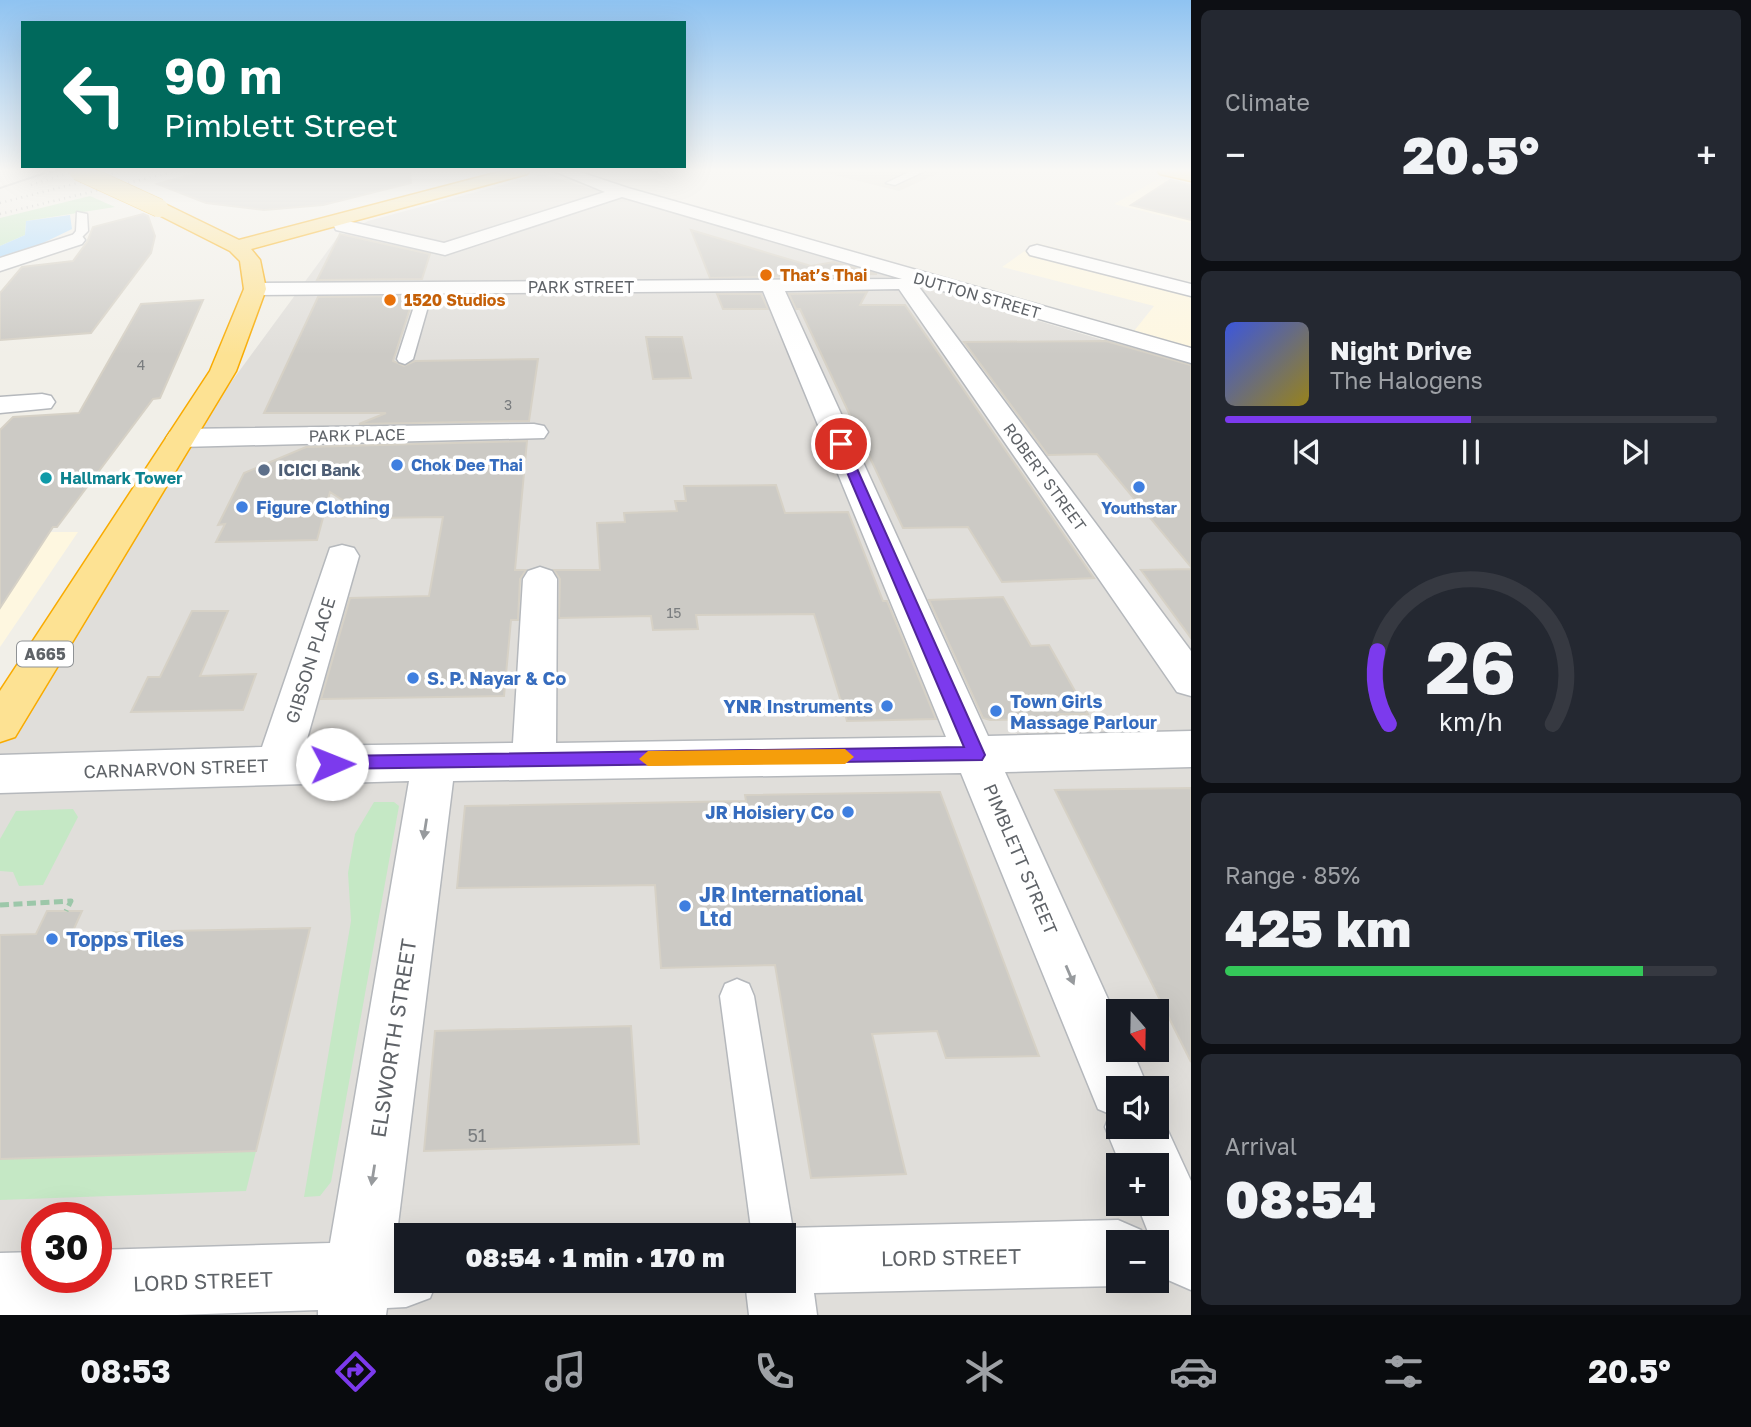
<!DOCTYPE html>
<html lang="en">
<head>
<meta charset="utf-8">
<style>
	:root { --surface:#171b24; --page:#242831; --text:#f1f3f6; --muted:#9ea1a6; --line:#363941; --accent:#7c3aed }
	body { margin:0; font-family:"Golos Text",sans-serif; background:var(--page); color:var(--text); height:100vh; display:flex; flex-direction:column; font-size:26px; white-space:nowrap }
	* { box-sizing:border-box; margin:0 }
	p { font-size:23px; color:var(--muted) }
	.icon { flex:none; width:38px; height:38px; fill:none; stroke:currentColor; stroke-width:2; stroke-linecap:round; stroke-linejoin:round }
	.map { position:relative; flex:1; overflow:hidden }
	.details { display:flex; flex-direction:column; gap:10px; padding:10px; background:#0d0f14; width:560px }
	.details>* { flex:none }
	.top-card { position:absolute; left:21px; top:21px; width:665px; height:147px; border-radius:0px; box-shadow:0 7px 28px #0002; background:#00695c; color:#fff; overflow:hidden }
	.needle { width:46px; rotate:160deg }
	.tools { position:absolute; left:1106px; top:999px; display:grid; gap:14px }
	.tools a { display:grid; place-items:center; width:63px; height:63px; border-radius:0px; background:var(--surface); box-shadow:0 7px 28px #0002; font-size:35px }
	.speed { position:absolute; left:21px; top:1202px; display:flex; gap:14px; font-size:35px; font-weight:700; text-align:center }
	.speed>* { display:grid; place-content:center; width:91px; height:91px; border-radius:50%; background:var(--surface); box-shadow:0 7px 28px #0002; line-height:1 }
	.speed .limit { border:10px solid #d22; background:#fff; color:#111 }
	.pin { position:absolute; display:grid; place-items:center; width:60px; height:60px; color:#fff; margin:-30px; border:4px solid #fff; border-radius:50%; box-shadow:0 2px 7px #0007 }
	.me { position:absolute; width:77px; margin:-38px; rotate:89deg; stroke-linejoin:round; filter:drop-shadow(0 0 5px #0008) }
	.turn { display:flex; align-items:center; gap:24px; height:147px; padding:0 28px; font-size:32px }
	.turn .icon { width:91px; height:91px; stroke-width:2.5 }
	.turn b { display:block; font-size:49px; line-height:60px }
	.big { font-size:52px; font-weight:800; line-height:1.1 }
	.details .card { flex:1; display:flex; flex-direction:column; justify-content:center; gap:10px; min-width:0; padding:0 24px; border-radius:10px; background:var(--page) }
	.details .dial { align-items:center; gap:0 }
	.dial svg { height:182px; overflow:visible; fill:none; stroke:var(--line); stroke-width:7; stroke-linecap:round; text-anchor:middle }
	.dial text { fill:var(--text); stroke:none }
	.song { display:flex; align-items:center; gap:21px }
	.cover { width:84px; height:84px; border-radius:10px; background:linear-gradient(135deg,hsl(230 70% 55%),hsl(50 70% 35%)) }
	.played { height:7px; border-radius:4px; background:linear-gradient(90deg,var(--accent) 50%,var(--line) 50%) }
	.keys { display:flex; justify-content:space-around; direction:ltr }
	.heat { display:flex; justify-content:space-between; align-items:center; font-size:38px; direction:ltr }
	.charge { height:10px; border-radius:5px; background:linear-gradient(90deg,#34c759 85%,var(--line) 0) }
	.trip { position:absolute; left:394px; top:1223px; width:402px; height:70px; border-radius:0px; background:var(--surface); box-shadow:0 7px 28px #0002; font-weight:800; line-height:70px; text-align:center }
	.tab-bar { display:flex; height:112px; justify-content:space-around; align-items:center; background:#090b0e; color:var(--muted) }
	.tab-bar .icon { width:49px; height:49px }
	.tab-bar .current { color:var(--accent) }
	.tab-bar b { font-size:32px; color:var(--text) }
	main { display:flex; flex:1; min-height:0 }
	.map>svg:first-child { display:block }
	.commercial { fill:#fef7e0 }
	.industrial { fill:#e0deda; fill-rule:evenodd }
	.education { fill:#e1ded6 }
	.green { fill:#c5e8c5 }
	.water { fill:#aadaff }
	.building { fill:#cccac5; stroke:#d6d1c6; stroke-width:2 }
	.lines { fill:none; stroke-linecap:round; stroke-linejoin:round }
	.lane-casing { stroke:#b5b8bc; stroke-width:3 }
	.street-casing { stroke:#b5b8bc; stroke-width:3 }
	.highway-casing { stroke:#f9ab00; stroke-width:3 }
	.path { stroke:#9cc7a9; stroke-width:5; stroke-dasharray:9 4.5; stroke-linecap:butt }
	.lane { fill:#fff; fill-rule:evenodd }
	.street { fill:#fff; fill-rule:evenodd }
	.highway { fill:#fde293; fill-rule:evenodd }
	.tram { stroke:#b6b7b8; stroke-width:2 }
	.rail { stroke:#b6b7b8; stroke-width:2.5; stroke-dasharray:1 4.5; stroke-linecap:butt }
	.highway-bridge-casing { stroke:#f9ab00; stroke-width:19; stroke-linecap:butt }
	.highway-bridge { stroke:#fde293; stroke-width:18 }
	.oneway { fill:#979a9d }
	.route { fill:#7c3aed; stroke:#51269a; stroke-width:2 }
	.slow { fill:#f59e0b }
	.food-dot { fill:#e8710a; stroke:#fff; stroke-width:2.5 }
	.shop-dot { fill:#3f7fe0; stroke:#fff; stroke-width:2.5 }
	.service-dot { fill:#5c6f8a; stroke:#fff; stroke-width:2.5 }
	.culture-dot { fill:#0f9aa8; stroke:#fff; stroke-width:2.5 }
	.labels { text-anchor:middle; dominant-baseline:central; stroke-width:7; stroke-linejoin:round; paint-order:stroke }
	.number-label { font-size:14px; fill:#7a7d7f }
	.far-food-label { font-size:16px; font-weight:bold; fill:#c56008; stroke:#fff; text-anchor:start }
	.far-street-label { font-size:16px; fill:#5f6368; stroke:#fff }
	.far-shop-label { font-size:16px; font-weight:bold; fill:#366cbe; stroke:#fff; text-anchor:start }
	.far-service-label { font-size:16px; font-weight:bold; fill:#4e5e75; stroke:#fff; text-anchor:start }
	.far-culture-label { font-size:16px; font-weight:bold; fill:#0d838f; stroke:#fff; text-anchor:start }
	.shield { fill:#fff; stroke:#8f9295; stroke-width:2 }
	.shield-label { font-size:16px; font-weight:bold; fill:#5f6368 }
	.shop-label { font-size:18px; font-weight:bold; fill:#366cbe; stroke:#fff; text-anchor:start }
	.street-label { font-size:18px; fill:#5f6368; stroke:#fff }
	.near-number-label { font-size:18px; fill:#7a7d7f }
	.near-shop-label { font-size:21px; font-weight:bold; fill:#366cbe; stroke:#fff; text-anchor:start }
	.near-street-label { font-size:21px; fill:#5f6368; stroke:#fff }
</style>
</head>
<body>
<main>
<div class="map">
<svg width="1191" height="1315" viewBox="0 0 1191 1315">
	<rect width="100%" height="100%" fill="#f1efe8"/>
	<path class="commercial" d="M1160,178L1191,184V223L1114,204Z
		M1036,243L1065,250L1067,253L1191,285V348L1134,331L1154,306L1002,267Z
		M0,532H78L0,647Z"/>
	<path class="industrial" d="M542,174L1191,366V1315H0V697L337,238L368,221ZM1118,1012H1157V1050H1118ZM1118,1088H1157V1127H1118ZM1118,1166H1157V1204H1118ZM37,1218H96V1278H37ZM406,1236H784V1281H406ZM1118,1242H1157V1281H1118Z"/>
	<path class="education" d="M818,171H943L899,191Z"/>
	<path class="green" d="M90,196L115,207L26,221L25,235L0,246V218Z
		M374,802H394L399,806L331,1182L320,1196L304,1197L351,921L348,873L355,834Z
		M73,809L78,817L43,885L19,886L13,872L0,871V839L16,811Z
		M256,1151L246,1191L0,1200V1159Z"/>
	<path class="water" d="M70,215L72,229L41,244L0,257V246L25,235L26,221Z"/>
	<path class="building" d="M205,171H410L411,183L323,205L264,210L206,203L157,184Z
		M1170,180L1191,185V220L1131,205Z
		M143,214L148,216L155,236L151,253L91,333L0,340V293L22,267L73,261L87,242L93,227Z
		M691,230L811,266L834,262L877,274L710,278Z
		M340,234L430,254L422,279L317,280Z
		M867,292L860,305H905L1094,578L1002,582L968,527L903,528L800,309H796L789,294Z
		M717,294H761L768,309H723Z
		M414,296L393,361L404,366L415,361L538,359L529,421L359,424L386,413H264L318,297Z
		M203,300L160,398L153,399L57,527H53L0,608V430L13,417L79,413L141,304Z
		M646,337H682L691,378L653,379Z
		M1106,341L1191,365V567L1097,454L1048,455L964,342Z
		M527,441L515,570H526L520,579L518,620H511L504,696L321,699L350,598L429,596L443,517L370,518L330,492L317,540L216,542L225,524L218,525L244,473L306,447Z
		M776,485L785,513L848,512L883,601H887L936,719L847,721L814,614L696,615L698,629L653,630L651,616L559,618L560,579L554,570H600L597,523L625,522L624,513L677,511L675,501H686L684,486Z
		M1191,569V638L1141,570Z
		M1003,597L1031,646L1049,645L1088,714H1058L1060,719L990,720L983,718L929,600Z
		M192,611H228L200,676L256,674L243,710L131,712L148,677H160Z
		M1191,788V1062L1055,790Z
		M940,792L1039,1056L946,1058L937,1031L872,1034L906,1174L811,1178L775,965L661,968L655,885L457,888L465,806L746,801L745,795Z
		M47,911H82L72,933L310,928L256,1151L0,1159V935L36,934Z
		M631,1026L639,1144L424,1151L435,1031Z"/>
	<g class="lines">
		<g class="lane-casing">
			<path id="lane" d="M911,171H925L895,185L886,183Z
				M77,212L87,214L88,231L75,244L69,240L76,231Z
				M430,284L442,287L431,296L413,359L405,364L399,362L397,359L418,294Z
				M737,979L749,984L754,996L794,1236L784,1252V1236H752L720,996L725,984Z"/>
		</g>
		<g class="street-casing">
			<path id="street" d="M554,171H577L628,188L1191,348V363L922,285L919,287L1191,651V696L1177,692L899,289L785,291L988,736L1191,731V767L1005,772L1118,1021V1050H1132L1148,1088H1118V1127H1157V1107L1191,1181V1290L1168,1280L1157,1254V1242H1152L1137,1204H1157V1166H1121L1105,1127L1110,1114L1098,1109L961,773L453,781L396,1241H406V1281H437L430,1298L406,1307L387,1308L386,1315H318V1310L177,1315H0V1253L37,1252V1278H96V1250L330,1243L409,781L0,793V755L262,747L330,548L342,545L354,548L359,556L305,746L513,743L523,579L528,571L540,567L552,571L557,579L556,743L946,737L763,291L255,295L244,289L255,283L902,279L622,197L445,255L336,230L334,226L343,220L444,243L605,192Z
				M75,234L82,236L85,240L82,244L0,271V258Z
				M1037,245L1191,284V296L1030,255L1027,251L1030,247Z
				M42,394L51,396L55,402L51,408L0,413V397Z
				M534,424L544,426L548,432L544,438L180,447L170,444L166,438L170,432L180,429Z
				M1118,1220L1141,1230L1147,1242H1118V1281H1130L1118,1286L814,1293L817,1315H749L745,1281H784V1236H765L784,1228Z"/>
		</g>
		<g class="highway-casing">
			<path id="highway" d="M503,171H529L527,174L251,249L260,260L266,289L236,371L15,737L0,742V691L210,371L244,289L240,261L230,251L153,212L150,208L153,204H165L239,240Z
				M1158,171H1191V181L1160,174Z"/>
		</g>
		<path class="path" d="M0,905L71,901L66,911"/>
		<use href="#lane" class="lane"/>
		<use href="#street" class="street"/>
		<use href="#highway" class="highway"/>
		<path class="tram" d="M0,188L51,171"/>
		<path class="rail" d="M31,185L74,171
			M0,203L124,171
			M0,214L177,171"/>
		<g class="highway-bridge-casing">
			<path id="highway-bridge" d="M78,171L159,208"/>
		</g>
		<use href="#highway-bridge" class="highway-bridge"/>
	</g>
	<defs><path id="oneway-solid" d="M-6-.8H1V-3.2L6.5 0L1 3.2V.8H-6Z" transform="scale(1.75)"/></defs>
	<g class="oneway">
		<use href="#oneway-solid" transform="translate(425 829) rotate(99)"/>
		<use href="#oneway-solid" transform="translate(1070 975) rotate(67)"/>
		<use href="#oneway-solid" transform="translate(373 1175) rotate(99)"/>
	</g>
	<linearGradient id="sky" x2="0" y2="1"><stop stop-color="#8fc3f1"/><stop offset="0.48" stop-color="#f9f8f5"/><stop offset="1" stop-color="#f9f8f5" stop-opacity="0"/></linearGradient>
	<rect width="1191" height="355" fill="url(#sky)"/>
	<path class="route" d="M836,442L846,444L985,755L982,760L325,769L323,764L325,758L332,756L964,747L835,444Z"/>
	<path class="slow" d="M845,749L854,757L845,764L648,766L639,759L648,751Z"/>
	<g class="food-dot">
		<circle cx="766" cy="275" r="7"/>
		<circle cx="390" cy="300" r="7"/>
	</g>
	<g class="shop-dot">
		<circle cx="397" cy="465" r="7"/>
		<circle cx="1139" cy="487" r="7"/>
		<circle cx="242" cy="507" r="7"/>
		<circle cx="413" cy="678" r="7"/>
		<circle cx="887" cy="706" r="7"/>
		<circle cx="996" cy="711" r="7"/>
		<circle cx="848" cy="812" r="7"/>
		<circle cx="685" cy="906" r="7"/>
		<circle cx="52" cy="939" r="7"/>
	</g>
	<circle class="service-dot" cx="264" cy="470" r="7"/>
	<circle class="culture-dot" cx="46" cy="478" r="7"/>
	<g class="labels">
		<g class="number-label">
			<text x="141" y="364">4</text>
			<text x="508" y="404">3</text>
			<text x="674" y="612">15</text>
		</g>
		<g class="far-food-label">
			<text x="780" y="275">That’s Thai</text>
			<text x="404" y="300">1520 Studios</text>
		</g>
		<g class="far-street-label">
			<text x="581" y="287">PARK STREET</text>
			<text transform="translate(977 295) rotate(16)">DUTTON STREET</text>
			<text transform="translate(357 435) rotate(-1)">PARK PLACE</text>
			<text transform="translate(1045 477) rotate(54)">ROBERT STREET</text>
		</g>
		<g class="far-shop-label">
			<text x="411" y="465">Chok Dee Thai</text>
			<text x="1139" y="508" text-anchor="middle">Youthstar</text>
		</g>
		<g class="far-service-label">
			<text x="278" y="470">ICICI Bank</text>
		</g>
		<g class="far-culture-label">
			<text x="60" y="478">Hallmark Tower</text>
		</g>
		<rect class="shield" x="17" y="641.5" width="56" height="25" rx="5"/>
		<g class="shield-label">
			<text x="45" y="654">A665</text>
		</g>
		<g class="shop-label">
			<text x="256" y="507">Figure Clothing</text>
			<text x="427" y="678">S. P. Nayar &amp; Co</text>
			<text x="1010" y="701">Town Girls<tspan x="1010" dy="21">Massage Parlour</tspan></text>
			<text x="873" y="706" text-anchor="end">YNR Instruments</text>
			<text x="834" y="812" text-anchor="end">JR Hoisiery Co</text>
		</g>
		<g class="street-label">
			<text transform="translate(310 660) rotate(-73)">GIBSON PLACE</text>
			<text transform="translate(176 768) rotate(-2)">CARNARVON STREET</text>
			<text transform="translate(1021 859) rotate(67)">PIMBLETT STREET</text>
		</g>
		<g class="near-number-label">
			<text x="477" y="1135">51</text>
		</g>
		<g class="near-shop-label">
			<text x="699" y="894">JR International<tspan x="699" dy="24">Ltd</tspan></text>
			<text x="66" y="939">Topps Tiles</text>
		</g>
		<g class="near-street-label">
			<text transform="translate(393 1038) rotate(-81)">ELSWORTH STREET</text>
			<text transform="translate(951 1257) rotate(-1)">LORD STREET</text>
			<text transform="translate(203 1281) rotate(-2)">LORD STREET</text>
		</g>
	</g>
</svg>
<div class="tools">
<a><svg class="needle" viewBox="-14 -14 28 28"><path d="M0-13l5 13h-10z" fill="#e53935"/><path d="M0 13l5-13h-10z" fill="#9ea1a6"/></svg></a>
<a><svg class="icon" aria-label="sound" viewBox="0 0 24 24"><path d="M4 9h4l5-4v14l-5-4H4zM17 9q2 3 0 6"/></svg></a>
<a>+</a>
<a>−</a>
</div>
<div class="speed"><div class="limit">30</div></div>
<div class="pin" style="left:841px;top:444px;background:#d93025"><svg class="icon" aria-label="arrive" viewBox="0 0 24 24"><path d="M6 21V4h12l-3 4 3 4H6"/></svg></div>
<svg class="me" style="left:332px;top:764px" viewBox="-20 -20 40 40"><circle r="19" fill="#fff"/><path d="M0-13L10 11 0 6-10 11z" fill="#7c3aed"/></svg>
<div class="trip">08:54 · 1 min · 170 m</div>
<div class="top-card">
<div class="turn"><svg class="icon" aria-label="left" viewBox="0 0 24 24"><path d="M17 20v-9H6M10 6l-5 5 5 5"/></svg><div><b>90 m</b>Pimblett Street</div></div>
</div>
</div>
<section class="details">
<div class="card"><p>Climate</p>
<div class="heat"><a>−</a><b class="big">20.5°</b><a>+</a></div>
</div>
<div class="card">
<div class="song"><i class="cover"></i><div><b>Night Drive</b><p>The Halogens</p></div></div>
<div class="played"></div>
<div class="keys"><svg class="icon" aria-label="previous" viewBox="0 0 24 24"><path d="M18 5L8 12l10 7zM5 5v14"/></svg><svg class="icon" aria-label="pause" viewBox="0 0 24 24"><path d="M8 5v14M16 5v14"/></svg><svg class="icon" aria-label="next" viewBox="0 0 24 24"><path d="M6 5l10 7-10 7zM19 5v14"/></svg></div>
</div>
<div class="card dial"><svg viewBox="0 0 100 80">
<path d="M14 69A42 42 0 1 1 86 69"/>
<path d="M14 69A42 42 0 0 1 9 37" stroke="#7c3aed"/>
<text x="50" y="56" font-size="32" font-weight="700">26</text>
<text x="50" y="72" font-size="11">km/h</text>
</svg></div>
<div class="card"><p>Range · 85%</p><b class="big">425 km</b><div class="charge"></div></div>
<div class="card"><p>Arrival</p><b class="big">08:54</b></div>
</section>
</main>
<nav class="tab-bar">
<b>08:53</b>
<svg class="icon current" aria-label="directions" viewBox="0 0 24 24"><path d="M12 3l9 9-9 9-9-9zM9 14v-3h6M13 9l2 2-2 2"/></svg>
<svg class="icon" aria-label="music" viewBox="0 0 24 24"><path d="M9 18V5l10-2v13"/><circle cx="6" cy="18" r="3"/><circle cx="16" cy="16" r="3"/></svg>
<svg class="icon" aria-label="phone" viewBox="0 0 24 24"><path d="M5 4h4l2 5-3 2q2 4 5 5l2-3 5 2v4C11 20 4 13 5 4z"/></svg>
<svg class="icon" aria-label="climate" viewBox="0 0 24 24"><path d="M12 3v18M4 7l16 10M4 17L20 7"/></svg>
<svg class="icon" aria-label="car" viewBox="0 0 24 24"><path d="M5 17H2v-5l4-1 3-4h7l3 4 3 1v5h-3M9 17h6M6 11h13"/><circle cx="7" cy="17" r="2"/><circle cx="17" cy="17" r="2"/></svg>
<svg class="icon" aria-label="filters" viewBox="0 0 24 24"><path d="M4 7h16M4 17h16"/><circle cx="9" cy="7" r="2"/><circle cx="15" cy="17" r="2"/></svg>
<b>20.5°</b>
</nav>
</body>
</html>
